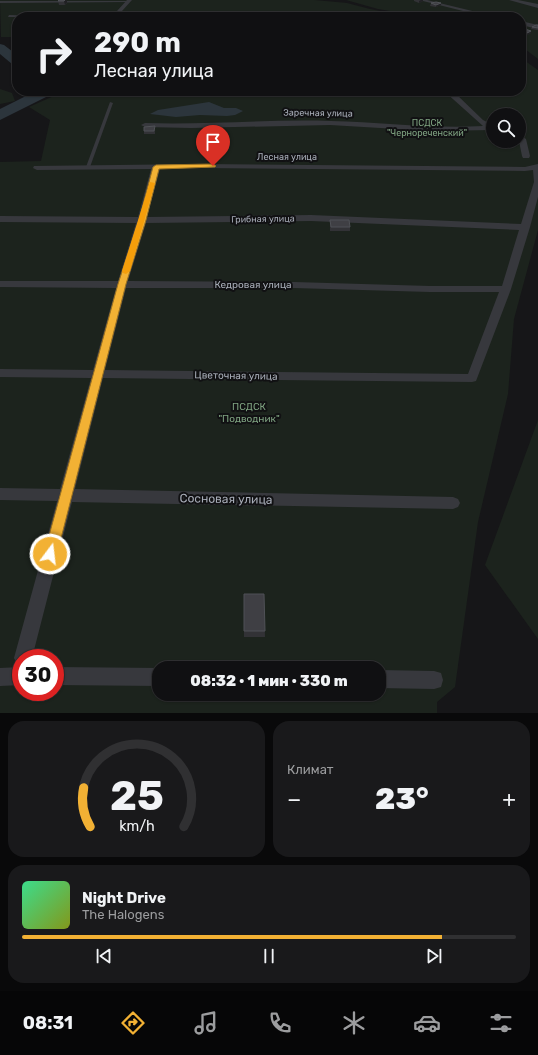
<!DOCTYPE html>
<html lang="ru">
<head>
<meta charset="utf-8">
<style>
	:root { --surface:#101012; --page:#19191b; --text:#f1f3f6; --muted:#9c9d9f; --line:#303032; --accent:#f2b134 }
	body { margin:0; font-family:Rubik,sans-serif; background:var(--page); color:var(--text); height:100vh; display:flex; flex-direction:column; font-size:15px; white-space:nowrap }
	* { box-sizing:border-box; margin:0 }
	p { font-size:13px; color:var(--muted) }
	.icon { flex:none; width:22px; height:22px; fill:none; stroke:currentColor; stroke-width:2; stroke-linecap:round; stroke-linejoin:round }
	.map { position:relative; height:713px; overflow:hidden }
	.details { display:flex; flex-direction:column; gap:8px; padding:8px; background:#09090a; flex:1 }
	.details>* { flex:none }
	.guide { position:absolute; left:12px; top:12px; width:514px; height:84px; border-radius:16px; box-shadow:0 1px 3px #0004,0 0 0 1px var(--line); background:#101012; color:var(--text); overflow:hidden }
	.buttons { position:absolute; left:486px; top:108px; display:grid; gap:8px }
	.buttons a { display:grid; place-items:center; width:40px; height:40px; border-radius:50%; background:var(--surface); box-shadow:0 1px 3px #0004,0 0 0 1px var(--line); font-size:20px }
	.speed { position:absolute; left:12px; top:649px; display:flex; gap:8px; font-size:20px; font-weight:700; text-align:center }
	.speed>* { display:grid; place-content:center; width:52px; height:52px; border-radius:50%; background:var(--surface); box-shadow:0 1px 3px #0004,0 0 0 1px var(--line); line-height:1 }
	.speed .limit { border:6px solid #d22; background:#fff; color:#111 }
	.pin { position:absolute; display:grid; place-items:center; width:34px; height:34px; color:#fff; margin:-41px -17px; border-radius:50% 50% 50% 0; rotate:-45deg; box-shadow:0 0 4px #0007 }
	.pin .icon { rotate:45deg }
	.me { position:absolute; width:44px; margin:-22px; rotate:15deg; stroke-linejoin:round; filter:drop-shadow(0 0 3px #0008) }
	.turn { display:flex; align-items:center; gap:14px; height:84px; padding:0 16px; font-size:18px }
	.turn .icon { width:52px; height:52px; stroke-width:2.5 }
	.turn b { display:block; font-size:28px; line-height:34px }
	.big { font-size:30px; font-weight:800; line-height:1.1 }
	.details .card { flex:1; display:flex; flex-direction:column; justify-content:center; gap:6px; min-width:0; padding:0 14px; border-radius:16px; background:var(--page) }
	.details .dial { align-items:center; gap:0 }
	.dial svg { height:104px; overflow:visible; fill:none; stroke:var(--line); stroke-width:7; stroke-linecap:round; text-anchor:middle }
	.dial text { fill:var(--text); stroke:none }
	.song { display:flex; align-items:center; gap:12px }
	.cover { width:48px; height:48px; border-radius:6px; background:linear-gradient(135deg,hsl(150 70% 55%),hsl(70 70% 35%)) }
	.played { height:4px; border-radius:2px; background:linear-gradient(90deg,var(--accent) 85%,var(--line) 85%) }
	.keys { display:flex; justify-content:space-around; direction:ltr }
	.heat { display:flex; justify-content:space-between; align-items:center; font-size:22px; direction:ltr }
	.details .tiles { flex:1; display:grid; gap:8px; grid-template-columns:1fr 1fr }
	.card:last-child { grid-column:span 2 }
	.trip { position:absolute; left:152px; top:661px; width:234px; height:40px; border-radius:16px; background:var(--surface); box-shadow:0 1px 3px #0004,0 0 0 1px var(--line); font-weight:800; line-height:40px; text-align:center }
	.tabs { display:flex; height:64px; justify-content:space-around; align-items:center; background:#060607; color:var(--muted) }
	.tabs .icon { width:28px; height:28px }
	.tabs .current { color:var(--accent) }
	.tabs b { font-size:18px; color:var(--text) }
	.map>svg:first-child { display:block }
	.green { fill:#1c231d; fill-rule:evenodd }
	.water { fill:#2c353c }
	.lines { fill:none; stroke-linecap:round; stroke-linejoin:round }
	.river { fill:#2c353c; fill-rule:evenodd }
	.lane { fill:#37383d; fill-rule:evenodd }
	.street { fill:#37383d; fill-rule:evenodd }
	.wall { fill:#323236 }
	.shaded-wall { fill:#212124 }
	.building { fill:#3f3f44; stroke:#4f5156 }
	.route { fill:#f2b134; stroke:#9d7322 }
	.slow { fill:#f59e0b }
	.labels { text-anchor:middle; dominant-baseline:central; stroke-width:4; stroke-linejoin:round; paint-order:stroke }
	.far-street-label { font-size:9px; fill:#a8adb8; stroke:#111113 }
	.far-park-label { font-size:9px; fill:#7fa381; stroke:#111113 }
	.street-label { font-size:10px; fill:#a8adb8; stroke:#111113 }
	.park-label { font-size:10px; fill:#7fa381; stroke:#111113 }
	.near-street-label { font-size:12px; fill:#a8adb8; stroke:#111113 }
</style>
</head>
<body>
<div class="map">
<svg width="538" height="713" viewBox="0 0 538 713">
	<rect width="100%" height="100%" fill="#161618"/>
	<path class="green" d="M0,0H314L347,3L370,9L413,17H17V37H1Z
		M346,0H538V59L521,46V17H426L378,9Z
		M521,58L538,70V230L514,319L508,394L478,522L455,687L437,702V713H0V162L41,161L50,120L29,107L65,91H521ZM493,115H519V141H493ZM21,658H55V692H21ZM159,668H379V694H159Z
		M0,89L12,93L15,101L0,104Z
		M538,420V639L485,565Z"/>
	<path class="water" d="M209,102L224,108H236L243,111L235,115L227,116L200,115L176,117L150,114L158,110Z"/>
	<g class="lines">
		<path class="river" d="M0,44L4,45L17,55V65L12,64L0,54Z
			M36,91H54L52,94L0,120V109Z"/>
		<path class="lane" d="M0,1H128L129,2L0,3Z
			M9,15L50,16L51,17H8Z
			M396,91L393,93L278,94L276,93L278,92Z
			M405,91H419L453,94L455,95L453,96L407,92Z
			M110,102L113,103L90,167L87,168L86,167Z"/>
		<path class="street" d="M127,0H132L122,11V15L125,17H117V11Z
			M419,0H427L497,17H487Z
			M509,0H518L538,4V8Z
			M521,21L538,25V29L521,25Z
			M444,91H451L456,94L483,120L493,125V130L431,131L330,125L191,128L145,127L141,125L145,123C207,125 269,119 331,121C382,122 432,129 483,126Z
			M519,134L526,139L530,156L529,158H523L522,156L519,141Z
			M200,164L525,167L538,164V197L530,227L511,289L476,381L472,382L103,378L75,489L453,497L458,499L460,503L458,507L453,509L72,502L32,658H21V666L17,664L14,658L57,501L0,500V488L60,489L91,378L0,377V369L93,370L116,288L0,287V281H118L136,223L0,222V216L138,217L151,169L37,170L33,168L34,166ZM200,168L525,171L533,170L534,182L521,224L311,215L147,217L160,169ZM311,221L519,230L502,286H430L294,282L128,281L146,223ZM126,288H294L430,292H499L468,374L105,370Z
			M21,667V685L0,686V668Z
			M55,667L159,668V686L55,685Z
			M379,670L434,671L441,673L443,680L441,687L434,689L379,688Z"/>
	</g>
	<path class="wall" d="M67,0V3L65,5H59L58,1Z
		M414,0H423V1L419,3L414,1Z
		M431,3L441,5L436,7L430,6Z
		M538,25V30H537L531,29L532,27Z
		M521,31H531V33L527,35L521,34Z
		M155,129V134H144V131Z
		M330,220L350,227V231H330Z
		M264,594L265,637H244V631Z"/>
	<path class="shaded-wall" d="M65,0H67V3L65,5L64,1Z
		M421,0H423V1L419,3V1Z
		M441,3V5L436,7V5Z
		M523,20L522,25H521V21Z
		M531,31V33L527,35V33Z"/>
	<path class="building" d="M59,0H65L64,1H58Z
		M436,2L441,3L436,5L431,3Z
		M477,14L484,15L480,17H476L471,16Z
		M536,25H538V28L532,27Z
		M525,29L531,31L527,33L521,31Z
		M155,126L154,131H144V127Z
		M330,220H349L350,227H331Z
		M244,594H264L265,631H244Z"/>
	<path class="route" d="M213,164L216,166L215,167L159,169L146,220L126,284L57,554L55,558L50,560L46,558L44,554L118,284L139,220L153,167L156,165Z"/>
	<path class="slow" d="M150,182L155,183L130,271L126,274L123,273L122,271Z"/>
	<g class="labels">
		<g class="far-street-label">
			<text transform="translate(318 113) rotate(1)">Заречная улица</text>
			<text x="287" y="157">Лесная улица</text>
			<text transform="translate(263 219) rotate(-1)">Грибная улица</text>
		</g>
		<g class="far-park-label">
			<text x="427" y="123">ПСДСК<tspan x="427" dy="10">"Чернореченский"</tspan></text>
		</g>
		<g class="street-label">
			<text x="253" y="285">Кедровая улица</text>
			<text transform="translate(236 376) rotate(1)">Цветочная улица</text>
		</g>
		<g class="park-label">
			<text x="249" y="407">ПСДСК<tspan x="249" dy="12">"Подводник"</tspan></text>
		</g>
		<g class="near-street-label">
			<text transform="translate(226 499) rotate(1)">Сосновая улица</text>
		</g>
	</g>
</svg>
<div class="buttons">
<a><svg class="icon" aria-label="search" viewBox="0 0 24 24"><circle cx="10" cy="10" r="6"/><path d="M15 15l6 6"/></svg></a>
</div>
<div class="speed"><div class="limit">30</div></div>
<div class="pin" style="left:213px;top:166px;background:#d93025"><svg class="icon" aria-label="arrive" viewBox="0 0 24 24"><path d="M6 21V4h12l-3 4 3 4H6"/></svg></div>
<svg class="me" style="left:50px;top:554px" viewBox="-20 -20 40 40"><circle r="17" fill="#f2b134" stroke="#fff" stroke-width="3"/><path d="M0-11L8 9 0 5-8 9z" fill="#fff"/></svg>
<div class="trip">08:32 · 1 мин · 330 m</div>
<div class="guide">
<div class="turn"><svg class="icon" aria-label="right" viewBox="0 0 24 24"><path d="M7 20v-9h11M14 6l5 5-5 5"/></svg><div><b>290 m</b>Лесная улица</div></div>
</div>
</div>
<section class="details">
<div class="tiles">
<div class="card dial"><svg viewBox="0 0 100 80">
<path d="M14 69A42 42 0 1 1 86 69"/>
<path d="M14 69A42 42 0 0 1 9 39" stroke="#f2b134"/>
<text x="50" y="56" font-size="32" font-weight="700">25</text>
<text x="50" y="72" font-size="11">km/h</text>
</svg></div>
<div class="card"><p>Климат</p>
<div class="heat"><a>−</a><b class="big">23°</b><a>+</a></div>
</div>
<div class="card">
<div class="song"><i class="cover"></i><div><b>Night Drive</b><p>The Halogens</p></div></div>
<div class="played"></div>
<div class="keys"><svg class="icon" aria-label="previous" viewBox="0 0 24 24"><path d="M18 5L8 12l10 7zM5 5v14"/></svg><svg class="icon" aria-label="pause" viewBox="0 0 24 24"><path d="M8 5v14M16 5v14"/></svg><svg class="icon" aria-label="next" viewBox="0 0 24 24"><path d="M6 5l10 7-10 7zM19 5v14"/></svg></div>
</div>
</div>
</section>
<nav class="tabs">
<b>08:31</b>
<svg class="icon current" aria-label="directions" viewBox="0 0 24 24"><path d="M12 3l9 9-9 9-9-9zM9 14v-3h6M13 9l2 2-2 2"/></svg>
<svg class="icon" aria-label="music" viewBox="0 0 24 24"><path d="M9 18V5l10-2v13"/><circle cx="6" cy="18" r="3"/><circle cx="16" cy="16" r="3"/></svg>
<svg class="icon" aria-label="phone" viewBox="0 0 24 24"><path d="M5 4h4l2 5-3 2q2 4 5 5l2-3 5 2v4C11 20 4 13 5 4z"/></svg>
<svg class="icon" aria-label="climate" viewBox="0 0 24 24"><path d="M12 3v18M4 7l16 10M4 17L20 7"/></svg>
<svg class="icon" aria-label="car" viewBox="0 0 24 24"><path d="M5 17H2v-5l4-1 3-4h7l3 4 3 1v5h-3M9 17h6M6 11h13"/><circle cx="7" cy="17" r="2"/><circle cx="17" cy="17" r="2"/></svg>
<svg class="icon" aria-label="filters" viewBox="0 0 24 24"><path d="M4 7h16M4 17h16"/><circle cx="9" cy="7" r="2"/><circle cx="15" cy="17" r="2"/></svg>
</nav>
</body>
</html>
